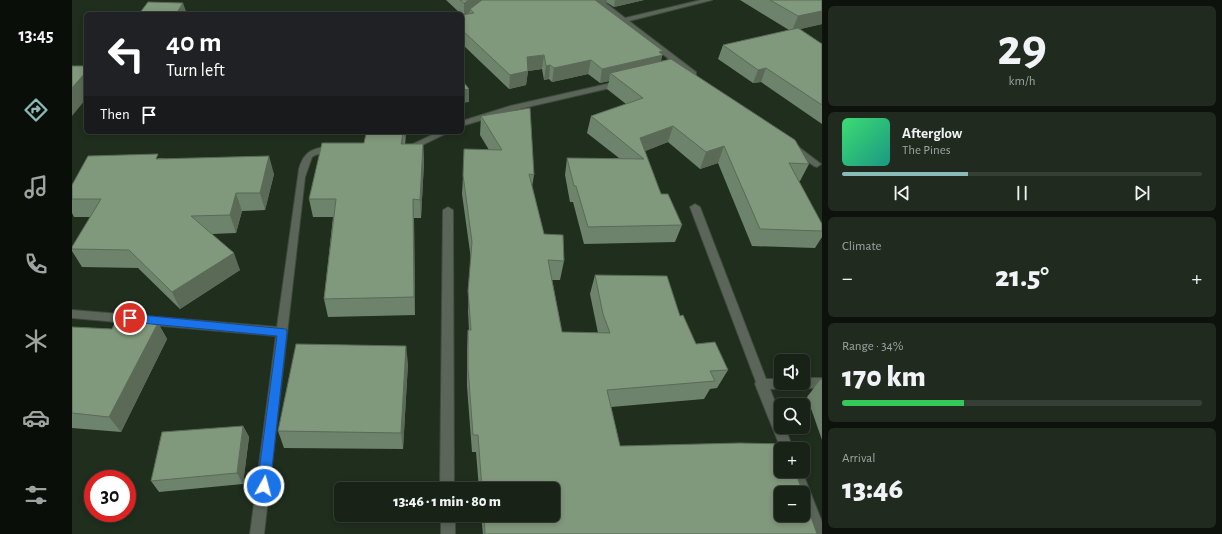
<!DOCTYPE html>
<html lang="en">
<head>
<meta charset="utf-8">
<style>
	:root { --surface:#182216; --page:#212a1f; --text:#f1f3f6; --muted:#9fa4a1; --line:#363f35; --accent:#8bbbb9 }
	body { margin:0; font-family:"Alegreya Sans",sans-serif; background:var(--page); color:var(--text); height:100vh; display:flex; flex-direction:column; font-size:15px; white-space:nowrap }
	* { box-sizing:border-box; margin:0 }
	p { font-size:13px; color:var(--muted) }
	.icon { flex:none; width:22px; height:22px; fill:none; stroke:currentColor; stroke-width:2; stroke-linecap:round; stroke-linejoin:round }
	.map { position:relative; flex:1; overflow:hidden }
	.details { display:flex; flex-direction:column; gap:6px; padding:6px; background:#0d130c; width:400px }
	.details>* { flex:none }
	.guide { position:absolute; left:12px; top:12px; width:380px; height:122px; border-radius:6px; box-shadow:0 2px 6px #0003,0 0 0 1px var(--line); background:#202124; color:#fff; overflow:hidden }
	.buttons { position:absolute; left:702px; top:354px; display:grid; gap:8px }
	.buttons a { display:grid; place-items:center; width:36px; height:36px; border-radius:6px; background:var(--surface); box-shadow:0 2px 6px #0003,0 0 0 1px var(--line); font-size:20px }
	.speed { position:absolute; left:12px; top:470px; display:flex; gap:8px; font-size:20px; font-weight:700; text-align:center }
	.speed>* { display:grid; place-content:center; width:52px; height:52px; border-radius:50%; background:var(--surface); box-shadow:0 2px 6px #0003,0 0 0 1px var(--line); line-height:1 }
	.speed .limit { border:6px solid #d22; background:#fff; color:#111 }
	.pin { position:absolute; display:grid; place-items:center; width:34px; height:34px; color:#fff; margin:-17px; border:2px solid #fff; border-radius:50%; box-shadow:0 1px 4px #0007 }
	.me { position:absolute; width:44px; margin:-22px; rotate:7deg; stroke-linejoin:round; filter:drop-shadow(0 0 3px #0008) }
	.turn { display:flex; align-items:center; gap:14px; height:84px; padding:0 16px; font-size:18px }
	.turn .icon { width:52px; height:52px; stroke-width:2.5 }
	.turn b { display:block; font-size:28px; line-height:34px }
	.then { display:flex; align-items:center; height:38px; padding:0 16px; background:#0003; gap:8px; font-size:15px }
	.big { font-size:30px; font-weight:800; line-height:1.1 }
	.details .tile { flex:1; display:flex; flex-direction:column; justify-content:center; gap:6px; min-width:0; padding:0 14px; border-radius:6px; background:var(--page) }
	.details .dial { align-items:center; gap:0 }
	.dial b { font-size:52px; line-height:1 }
	.song { display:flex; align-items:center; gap:12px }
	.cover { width:48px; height:48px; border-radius:6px; background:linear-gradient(135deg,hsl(140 70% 55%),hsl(170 70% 35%)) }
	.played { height:4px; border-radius:2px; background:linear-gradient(90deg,var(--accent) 35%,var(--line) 35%) }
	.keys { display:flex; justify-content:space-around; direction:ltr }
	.heat { display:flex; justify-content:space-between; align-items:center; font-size:22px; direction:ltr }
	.charge { height:6px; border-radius:3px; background:linear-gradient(90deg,#34c759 34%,var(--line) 0) }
	.trip { position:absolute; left:262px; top:482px; width:226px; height:40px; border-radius:6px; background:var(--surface); box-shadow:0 2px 6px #0003,0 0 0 1px var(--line); font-weight:800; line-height:40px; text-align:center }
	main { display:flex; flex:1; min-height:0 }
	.tab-bar { display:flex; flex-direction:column; width:72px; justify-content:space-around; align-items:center; background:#0a0e09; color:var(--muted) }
	.tab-bar .icon { width:28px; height:28px }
	.tab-bar .active { color:var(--accent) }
	.tab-bar b { font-size:18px; color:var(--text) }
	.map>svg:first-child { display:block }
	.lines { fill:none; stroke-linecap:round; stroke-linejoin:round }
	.minor-casing { stroke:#3e4b3c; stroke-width:2 }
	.minor { fill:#5b6559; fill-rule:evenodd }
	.wall { fill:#6e836b }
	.shaded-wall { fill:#5a6a57 }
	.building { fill:#80987c; stroke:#5a6a57 }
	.route { fill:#1a73e8; stroke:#114b97 }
</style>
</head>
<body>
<main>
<nav class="tab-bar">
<b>13:45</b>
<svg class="icon active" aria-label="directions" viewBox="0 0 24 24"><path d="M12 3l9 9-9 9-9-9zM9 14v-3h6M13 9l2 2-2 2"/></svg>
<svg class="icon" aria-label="music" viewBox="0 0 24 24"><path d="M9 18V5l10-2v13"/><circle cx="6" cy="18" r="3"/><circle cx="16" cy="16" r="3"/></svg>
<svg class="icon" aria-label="phone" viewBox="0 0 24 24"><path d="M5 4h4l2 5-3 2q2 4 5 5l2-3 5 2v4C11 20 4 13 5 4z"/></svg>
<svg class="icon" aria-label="climate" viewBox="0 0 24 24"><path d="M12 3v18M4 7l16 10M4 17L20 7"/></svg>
<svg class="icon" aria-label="car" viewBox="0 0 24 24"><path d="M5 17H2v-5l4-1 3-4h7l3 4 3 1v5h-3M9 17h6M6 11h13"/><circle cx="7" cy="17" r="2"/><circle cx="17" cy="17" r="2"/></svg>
<svg class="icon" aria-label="filters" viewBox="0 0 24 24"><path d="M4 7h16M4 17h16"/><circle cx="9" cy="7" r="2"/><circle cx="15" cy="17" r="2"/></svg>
</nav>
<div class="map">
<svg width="750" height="534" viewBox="0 0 750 534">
	<rect width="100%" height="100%" fill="#202e1e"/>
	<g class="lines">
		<g class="minor-casing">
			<path id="minor" d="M523,0H530L553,18L629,0H640L557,21L624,72V76H618Z
				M548,81L552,83L551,85L443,110L390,126V121L438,106Z
				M366,132H377L340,150H337L333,148Z
				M718,145H724L749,164L745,167L742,166L718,149L717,147Z
				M253,147H261L265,149C258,154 248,151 240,157L233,177L192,534H178L204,336L0,318V310L205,327L227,169C231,155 237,149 253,147Z
				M623,204L628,207L694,379H709V383H731V378H750V388L698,389L709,417V427H713L721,449H709L683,384L684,382L618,207Z
				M376,207L381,210L382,489H368L371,210Z
				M716,471H730L750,522V534H741L731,508V493H725Z
				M369,515H383V534H369Z"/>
		</g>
		<use href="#minor" class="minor"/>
	</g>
	<path class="wall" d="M374,0H572L542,7L534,2L533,8L590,55L589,61L737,164L728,181H727L750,224V237L743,248L680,246L646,163L628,169L596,142L573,151L589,194L610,225L603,242L512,244L501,202H498L493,175L495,158H547L515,133L519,116L554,104L535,89L537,81L528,83L516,74L480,82L477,79L472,80L470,69L456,71L454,85L437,89L390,44V14H389Z
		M668,0H750V24L728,29L750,44V124L689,82L681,83L646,59L651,45L717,30Z
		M409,116L462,175L460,187L472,234L492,261L488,280H480L490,332L526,333L518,294L523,275L608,316L624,344L656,370L645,388L638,389L632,399L539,407L548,446L745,534H411L409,515H481V489H407L404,452H400L395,386V349L396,330H397L396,311L399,259L390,194L391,175L417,150L408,135Z
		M296,132H334L333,144H351L352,162L349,218H342L343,315L256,317L252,299L261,217H241L237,199L292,143L296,134Z
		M88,158L202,174L193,210L170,211L164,233L140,234L168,270L108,309L66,268L10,267L0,251V247L18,217H2L0,213V185Z
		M86,323L95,339L49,432L0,428V327L40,329Z
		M336,363L331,449L212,448L206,431Z
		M748,380H750V440L735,397Z
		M171,426L177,437L171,484L87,492L79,481Z"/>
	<path class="shaded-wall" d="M397,0H443L398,9V12L392,17V3Z
		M522,0H535L533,10Z
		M543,0H572L542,7Z
		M111,3L115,14H104Z
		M750,6V24L720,31L726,16Z
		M591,51L587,69L538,73L537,81L528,83L530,69Z
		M472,55L470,69L456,71L454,85L437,89L438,75L455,57Z
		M519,60L516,74L480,82L482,68Z
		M478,65L477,79L472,80L474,66Z
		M694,68L689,82L681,83L686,70Z
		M14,72V99L0,116V88Z
		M397,89V102L390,103V90Z
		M601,126L596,142L566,154L568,138Z
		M332,132H334L333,145Z
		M331,133L332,152L329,144Z
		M351,144L352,162L349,218L348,200Z
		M652,146L646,163L628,169L634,152Z
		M197,156L202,174L193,210L188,193Z
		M164,193L170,211L164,233L158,215Z
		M341,199L342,218L343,315L342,297Z
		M162,253L168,270L108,309L100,292Z
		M86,323L95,339L49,432L37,417Z
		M334,346L336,363L331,449L329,433Z
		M171,426L177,437L171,484L165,473Z"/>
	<path class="building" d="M388,0H397L392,3Z
		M410,0H523L591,51L587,52L591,55L530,69L519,60L482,68L478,65L474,66L472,55L455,57L456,71L438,75L390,30V15L402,13L398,9Z
		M698,0H750V11L726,16Z
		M76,2L111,3L104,14H67Z
		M726,28L750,44V105L694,68L686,70L651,45Z
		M599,59L723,140L737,164L717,163L750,224V231L688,229L652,146L634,152L601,126L568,138L589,194H596L610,225L516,227L504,186H502L495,158L572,159L519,116L571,98L538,73Z
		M0,66H14V72L0,88Z
		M390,80L397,89L390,90Z
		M458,108L462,175L457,174L472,234L491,235L492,261L476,260L490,332L538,333L531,314L523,275L595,276L608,316L611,315L624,344L643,342L656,370L638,371L643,381L535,390L548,446L668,443L713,444L715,449H709V471H723L731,493H709V515H731V494L745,534H413L412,515H481V489H410L406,435H401L396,368V330H399L396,291L400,242L391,175L392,149L430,150L409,116Z
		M331,133L329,144H351L348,200L341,199L342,297L252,299L264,199H237L250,143H292L294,134Z
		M86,154L84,159L197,156L188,193H164L158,215L119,216L162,253L100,292L57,250L0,249V247L29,199H0V185L16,156Z
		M45,319L86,323L37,417L0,413V327L40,329Z
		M224,344L334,346L329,433L206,431Z
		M171,426L165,473L79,481L90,432Z"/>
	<path class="route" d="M58,314L214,329L215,332L198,486L196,490L192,492L187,490L185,486L205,336L58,322L55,321L54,318L55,316Z"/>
</svg>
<div class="buttons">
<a><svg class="icon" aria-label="sound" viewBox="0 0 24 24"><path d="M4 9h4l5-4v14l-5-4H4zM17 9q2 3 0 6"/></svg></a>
<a><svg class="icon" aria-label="search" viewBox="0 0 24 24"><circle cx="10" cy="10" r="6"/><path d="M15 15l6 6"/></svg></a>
<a>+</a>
<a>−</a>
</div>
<div class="speed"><div class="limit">30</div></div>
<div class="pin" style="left:58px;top:318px;background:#d93025"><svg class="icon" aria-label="arrive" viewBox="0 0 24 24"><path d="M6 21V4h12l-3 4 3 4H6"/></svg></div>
<svg class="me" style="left:192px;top:486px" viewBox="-20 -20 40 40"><circle r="17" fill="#1a73e8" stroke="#fff" stroke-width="3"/><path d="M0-11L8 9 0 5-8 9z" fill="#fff"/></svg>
<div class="trip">13:46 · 1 min · 80 m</div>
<div class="guide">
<div class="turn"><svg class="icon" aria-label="left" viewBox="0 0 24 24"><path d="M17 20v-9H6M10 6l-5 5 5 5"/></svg><div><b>40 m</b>Turn left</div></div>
<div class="then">Then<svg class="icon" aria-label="arrive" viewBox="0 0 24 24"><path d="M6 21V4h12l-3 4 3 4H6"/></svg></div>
</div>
</div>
<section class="details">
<div class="tile dial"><b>29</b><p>km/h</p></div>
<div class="tile">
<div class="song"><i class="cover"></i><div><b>Afterglow</b><p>The Pines</p></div></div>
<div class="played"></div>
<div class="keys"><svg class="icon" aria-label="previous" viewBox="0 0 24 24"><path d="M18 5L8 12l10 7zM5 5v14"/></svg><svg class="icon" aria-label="pause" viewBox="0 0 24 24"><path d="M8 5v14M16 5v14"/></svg><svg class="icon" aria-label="next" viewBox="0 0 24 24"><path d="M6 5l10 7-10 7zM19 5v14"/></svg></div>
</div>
<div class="tile"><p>Climate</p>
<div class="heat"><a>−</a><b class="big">21.5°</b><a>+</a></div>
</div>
<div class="tile"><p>Range · 34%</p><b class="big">170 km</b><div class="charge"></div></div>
<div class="tile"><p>Arrival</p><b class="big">13:46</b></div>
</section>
</main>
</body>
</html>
